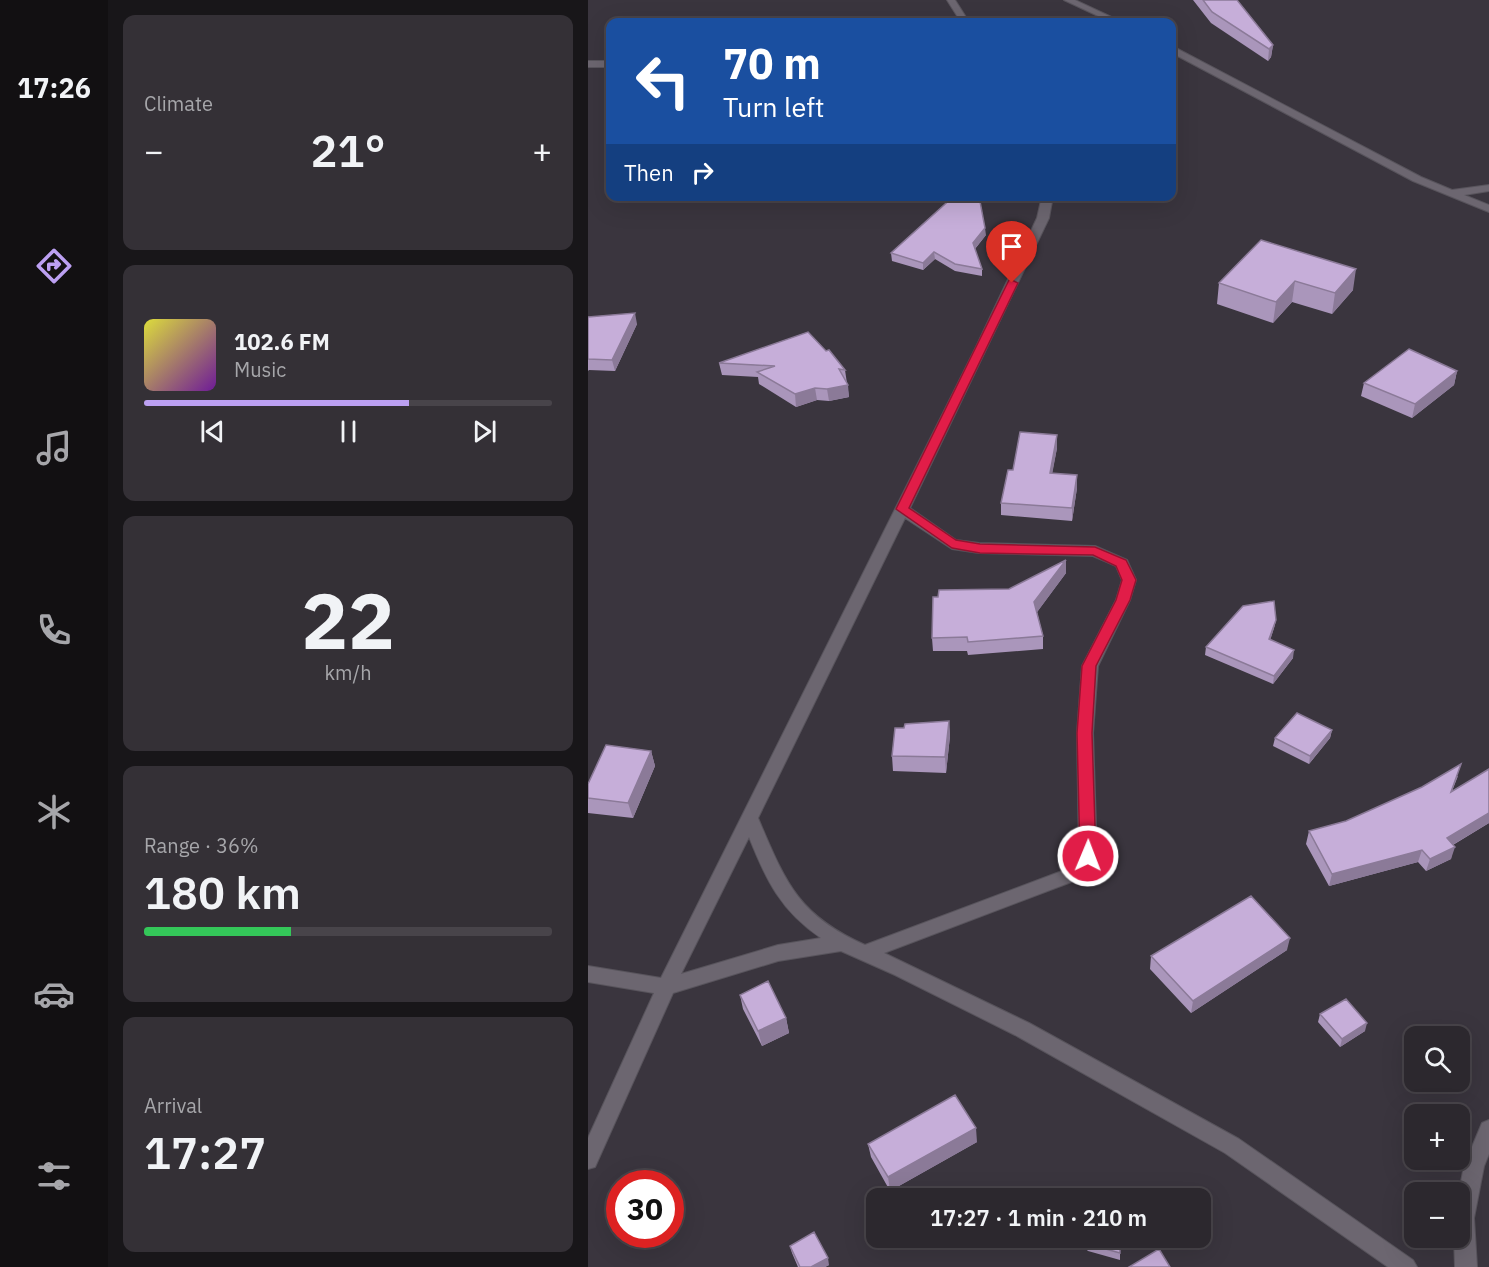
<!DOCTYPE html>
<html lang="en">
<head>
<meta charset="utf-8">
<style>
	:root { --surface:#2c282e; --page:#343036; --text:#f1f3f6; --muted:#a6a6aa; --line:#48444a; --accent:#bca0f2 }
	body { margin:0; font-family:"IBM Plex Sans",sans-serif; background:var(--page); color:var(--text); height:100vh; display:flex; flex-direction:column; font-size:22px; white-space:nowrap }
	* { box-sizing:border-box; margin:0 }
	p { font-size:20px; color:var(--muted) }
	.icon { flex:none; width:33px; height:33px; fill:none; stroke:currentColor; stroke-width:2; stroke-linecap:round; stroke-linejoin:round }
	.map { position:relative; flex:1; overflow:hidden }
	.side { display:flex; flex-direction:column; gap:15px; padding:15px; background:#181619; width:480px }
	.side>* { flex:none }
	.guide { position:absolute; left:18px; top:18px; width:570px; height:183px; border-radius:12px; box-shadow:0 6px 24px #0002,0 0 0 2px var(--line); background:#1a4fa0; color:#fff; overflow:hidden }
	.controls { position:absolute; left:816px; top:1026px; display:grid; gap:12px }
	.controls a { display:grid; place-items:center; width:66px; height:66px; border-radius:12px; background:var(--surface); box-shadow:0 6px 24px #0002,0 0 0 2px var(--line); font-size:30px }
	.speed { position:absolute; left:18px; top:1170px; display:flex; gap:12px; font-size:30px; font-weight:700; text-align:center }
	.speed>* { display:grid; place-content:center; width:78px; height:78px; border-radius:50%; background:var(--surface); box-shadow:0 6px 24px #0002,0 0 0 2px var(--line); line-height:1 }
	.speed .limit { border:9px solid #d22; background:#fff; color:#111 }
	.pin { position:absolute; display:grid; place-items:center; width:51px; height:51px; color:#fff; margin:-62px -26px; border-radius:50% 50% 50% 0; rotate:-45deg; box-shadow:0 0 6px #0007 }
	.pin .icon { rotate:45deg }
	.me { position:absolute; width:66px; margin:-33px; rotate:1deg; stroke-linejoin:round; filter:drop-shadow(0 0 4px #0008) }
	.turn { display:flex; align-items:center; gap:21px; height:126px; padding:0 18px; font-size:27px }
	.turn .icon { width:78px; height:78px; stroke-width:2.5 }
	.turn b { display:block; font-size:42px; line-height:51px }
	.then { display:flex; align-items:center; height:57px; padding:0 18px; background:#0003; gap:12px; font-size:22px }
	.big { font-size:45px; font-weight:600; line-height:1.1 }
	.side .card { flex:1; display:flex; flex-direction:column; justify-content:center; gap:9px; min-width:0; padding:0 21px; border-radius:12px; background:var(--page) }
	.side .dial { align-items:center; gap:0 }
	.dial b { font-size:78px; line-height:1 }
	.song { display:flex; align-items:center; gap:18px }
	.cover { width:72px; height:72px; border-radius:9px; background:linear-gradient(135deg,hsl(60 70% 55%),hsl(280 70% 35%)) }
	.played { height:6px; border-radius:3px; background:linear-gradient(90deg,var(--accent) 65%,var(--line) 65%) }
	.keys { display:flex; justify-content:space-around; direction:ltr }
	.heat { display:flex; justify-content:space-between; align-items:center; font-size:33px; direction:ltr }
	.charge { height:9px; border-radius:4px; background:linear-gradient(90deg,#34c759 36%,var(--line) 0) }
	.trip { position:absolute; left:278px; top:1188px; width:345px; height:60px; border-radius:12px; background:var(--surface); box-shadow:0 6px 24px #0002,0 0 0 2px var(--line); font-weight:600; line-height:60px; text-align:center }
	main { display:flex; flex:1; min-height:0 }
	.menu { display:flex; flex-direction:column; width:108px; justify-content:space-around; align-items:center; background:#121012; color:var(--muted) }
	.menu .icon { width:42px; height:42px }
	.menu .active { color:var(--accent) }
	.menu b { font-size:27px; color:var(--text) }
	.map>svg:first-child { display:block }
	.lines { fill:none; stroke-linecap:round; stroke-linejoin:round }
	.minor-casing { stroke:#58545c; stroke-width:2 }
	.minor { fill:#6c6670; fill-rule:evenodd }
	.wall { fill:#aa96bb }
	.shaded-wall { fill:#8b7a98 }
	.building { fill:#c6aed9; stroke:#8b7a98; stroke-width:1.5 }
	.route { fill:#e11d48; stroke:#92132f; stroke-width:1.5 }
</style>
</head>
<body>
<main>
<nav class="menu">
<b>17:26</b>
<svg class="icon active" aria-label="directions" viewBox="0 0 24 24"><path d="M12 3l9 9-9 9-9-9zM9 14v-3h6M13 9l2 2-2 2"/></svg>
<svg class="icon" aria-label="music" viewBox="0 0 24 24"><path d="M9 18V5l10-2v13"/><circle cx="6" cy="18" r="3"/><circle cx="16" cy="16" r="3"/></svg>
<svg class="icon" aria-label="phone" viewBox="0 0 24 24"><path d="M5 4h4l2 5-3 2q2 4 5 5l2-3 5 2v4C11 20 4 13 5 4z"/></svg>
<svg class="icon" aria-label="climate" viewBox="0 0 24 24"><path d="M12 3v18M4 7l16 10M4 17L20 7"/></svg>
<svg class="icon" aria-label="car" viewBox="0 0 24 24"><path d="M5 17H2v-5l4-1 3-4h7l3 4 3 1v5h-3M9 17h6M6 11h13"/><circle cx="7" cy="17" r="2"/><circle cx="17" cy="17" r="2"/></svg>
<svg class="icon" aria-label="filters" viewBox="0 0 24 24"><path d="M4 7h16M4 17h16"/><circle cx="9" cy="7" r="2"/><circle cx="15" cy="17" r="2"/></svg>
</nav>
<section class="side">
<div class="card"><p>Climate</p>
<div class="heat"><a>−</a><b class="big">21°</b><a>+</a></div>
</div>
<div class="card">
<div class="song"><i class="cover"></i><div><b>102.6 FM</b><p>Music</p></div></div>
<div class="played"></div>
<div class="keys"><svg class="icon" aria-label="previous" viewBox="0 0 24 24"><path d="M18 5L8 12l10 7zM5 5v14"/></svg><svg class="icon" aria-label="pause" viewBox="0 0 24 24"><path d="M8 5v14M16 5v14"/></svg><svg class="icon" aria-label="next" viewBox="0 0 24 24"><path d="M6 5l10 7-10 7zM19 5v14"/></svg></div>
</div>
<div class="card dial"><b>22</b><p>km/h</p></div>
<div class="card"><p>Range · 36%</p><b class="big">180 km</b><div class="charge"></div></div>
<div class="card"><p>Arrival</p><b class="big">17:27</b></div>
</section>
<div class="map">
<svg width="901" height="1267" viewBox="0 0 901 1267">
	<rect width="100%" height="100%" fill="#3a353e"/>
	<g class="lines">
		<g class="minor-casing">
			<path id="minor" d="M359,0H367L381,22H373Z
				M476,0H487L534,22H523Z
				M584,46L833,177L864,190L901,185V191L876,195L901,205V212L825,181L584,53Z
				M0,61H22V67H0Z
				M454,196H465L461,218L322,508L368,540L391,543L507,546L539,560L548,580L542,600L510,666L505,733L509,856L486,881L296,953L441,1023L651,1139L825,1260L829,1267H800L637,1153L427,1035L307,975L253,951L190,961L85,993L7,1167L0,1169V1138L66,993L0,982V966L73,978L388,347L449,218ZM317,518L364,549L391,553L505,556L528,566L534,580L528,600L494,666L489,733L491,854L474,871L277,945C209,915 197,881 170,818ZM161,837C178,880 193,911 233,938L190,945L93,974Z
				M901,1120V1154L896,1166L886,1218L889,1267H867L866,1238H872L871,1192L876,1166L894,1123Z"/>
		</g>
		<use href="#minor" class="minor"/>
	</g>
	<path class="wall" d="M605,0H649L685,45L683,57L680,61L623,23Z
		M398,235L387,249L394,269V276L367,271L347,259L335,270L304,261L303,253Z
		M673,240L765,290L744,314L704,302L685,323L629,304L631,283Z
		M0,317L49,324L27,371L1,370L0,371Z
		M131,363L257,370L261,397L241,401L229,400L208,407L171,384L170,377L134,375Z
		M869,371L866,385L824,418L773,396L776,383Z
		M469,435V448L464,473L489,488L484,521L413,515V503L425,470Z
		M478,560V573L449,612L455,636V649L380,655L379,651H345L344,638L421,589Z
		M688,620L686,628L682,640L705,658L685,684L617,655L618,647Z
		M361,721L362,736L358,773L305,771L304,756L316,728Z
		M744,730L742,738L721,764L685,746L687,738Z
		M63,751L67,766L45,818L0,813V784Z
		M901,769V823L865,845L863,859L838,871L830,862L741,886L718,844L721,831L758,821L870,776L864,791Z
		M699,950L603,1013L562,969L563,956Z
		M152,995L198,1018L201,1033L174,1046L155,1009Z
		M732,1014L777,1031L752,1047L730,1022Z
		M389,1142L302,1191L283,1157L280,1144Z
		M490,1238H532V1260L500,1251L490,1241Z
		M202,1246L241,1265L237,1267H210L204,1253Z"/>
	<path class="shaded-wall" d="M685,45L683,57L680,61L681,49Z
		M397,228L398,235L385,251V243Z
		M346,252L347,259L335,270V263Z
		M768,269L765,290L744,314L747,293Z
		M707,281L704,302L685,323L688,302Z
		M47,313L49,324L27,371L24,360Z
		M869,371L866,385L824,418L827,404Z
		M260,385L261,397L241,401L239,389Z
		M227,388L229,400L208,407L207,394Z
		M469,435V448L462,486V473Z
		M489,475V488L484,521V508Z
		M478,560V573L447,615L446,602Z
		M688,620L686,628L680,647L681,639Z
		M706,650L705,658L685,684L686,676Z
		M361,721L362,736L358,773L357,757Z
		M744,730L742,738L721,764L722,756Z
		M63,751L67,766L45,818L40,803Z
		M901,813V823L856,850L859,838Z
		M867,847L863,859L838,871L842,859Z
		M834,850L830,862L741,886L744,874Z
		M702,938L699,950L603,1013L605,1001Z
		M198,1018L201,1033L174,1046L170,1031Z
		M779,1023L777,1031L752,1047L754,1039Z
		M388,1128L389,1142L302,1191L300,1177Z
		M240,1258L241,1265L237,1267H223Z"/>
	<path class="building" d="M615,0H649L685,45L681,49L624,12Z
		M366,196H391L397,228L385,243L394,269L367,264L346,252L335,263L303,253Z
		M673,240L768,269L747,293L707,281L688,302L631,283Z
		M47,313L24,360L0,359V317Z
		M220,332L238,351L241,350L257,370L251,369L260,385L239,389L227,388L207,394L169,372L187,366L131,363Z
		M821,349L869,371L827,404L776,383Z
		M432,432L469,435L462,473L489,475L484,508L413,503L420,470H425Z
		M478,560L446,602L455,636L380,642L379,637L344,638L345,597H350L351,590L421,589Z
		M686,601L688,620L681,639L706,650L686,676L618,647L655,606Z
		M709,713L744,730L722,756L687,738Z
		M361,721L357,757L304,756L307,728H316L317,724Z
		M18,745L63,751L40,803L0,798V784Z
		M873,764L863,792L901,769V813L859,838L867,847L842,859L834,850L744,874L721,831L758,821L834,787Z
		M663,896L702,938L605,1001L563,956Z
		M180,981L198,1018L170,1031L152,995Z
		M758,999L779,1023L754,1039L732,1014Z
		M367,1095L388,1128L300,1177L280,1144Z
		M226,1232L240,1258L223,1267H212L202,1246Z
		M494,1238H532V1253L500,1244Z
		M571,1249L582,1267H541Z"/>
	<path class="route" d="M421,280H424L430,283L321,508L368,540L392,544L507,547L538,560L548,580L542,600L508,666L504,733L508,856L506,860L500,862L495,860L492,856L489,733L494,666L528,600L534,580L528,566L505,555L392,553L364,548L308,509Z"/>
</svg>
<div class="controls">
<a><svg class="icon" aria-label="search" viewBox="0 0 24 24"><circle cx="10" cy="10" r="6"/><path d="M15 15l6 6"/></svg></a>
<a>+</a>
<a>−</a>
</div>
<div class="speed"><div class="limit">30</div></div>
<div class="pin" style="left:424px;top:283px;background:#d93025"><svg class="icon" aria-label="arrive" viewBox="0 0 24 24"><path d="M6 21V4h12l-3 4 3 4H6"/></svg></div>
<svg class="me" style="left:500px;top:856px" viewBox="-20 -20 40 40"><circle r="17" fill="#e11d48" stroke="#fff" stroke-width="3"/><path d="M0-11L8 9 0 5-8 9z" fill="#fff"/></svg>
<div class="trip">17:27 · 1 min · 210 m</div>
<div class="guide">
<div class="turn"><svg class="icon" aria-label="left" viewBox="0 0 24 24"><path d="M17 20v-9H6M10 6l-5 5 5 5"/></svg><div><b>70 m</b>Turn left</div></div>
<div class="then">Then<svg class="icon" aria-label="right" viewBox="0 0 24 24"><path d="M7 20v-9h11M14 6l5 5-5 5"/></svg></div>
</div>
</div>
</main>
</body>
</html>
